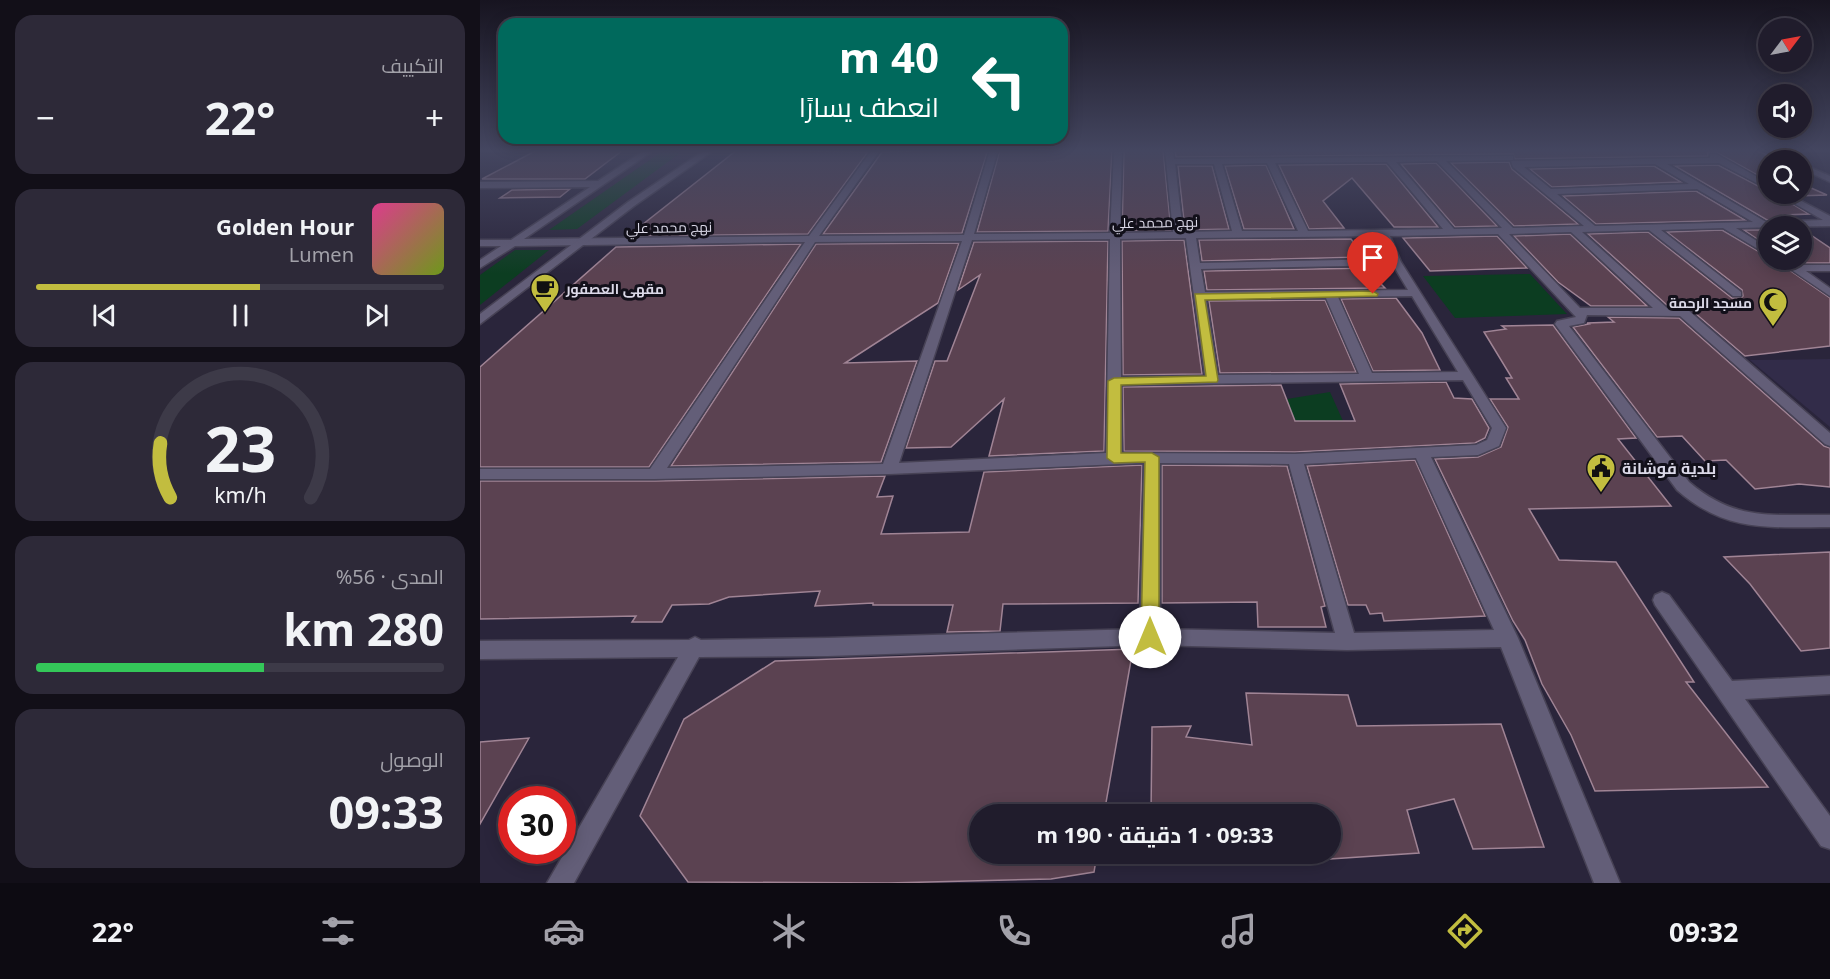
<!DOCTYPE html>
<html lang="ar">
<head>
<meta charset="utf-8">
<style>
	:root { --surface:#201c2c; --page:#2d2938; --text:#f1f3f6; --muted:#a2a1a9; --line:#3d3a48; --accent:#c2bd3f }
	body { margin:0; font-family:"Noto Sans",Cairo,sans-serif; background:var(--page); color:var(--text); direction:rtl; height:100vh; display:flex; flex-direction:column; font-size:22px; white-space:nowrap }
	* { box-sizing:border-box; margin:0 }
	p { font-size:20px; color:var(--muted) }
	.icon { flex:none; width:33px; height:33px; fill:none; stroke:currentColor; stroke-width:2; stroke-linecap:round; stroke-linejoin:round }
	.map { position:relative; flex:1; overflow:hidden; direction:ltr }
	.sheet { display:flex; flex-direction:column; gap:15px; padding:15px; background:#120f18; width:480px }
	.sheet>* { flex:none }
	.top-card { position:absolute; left:18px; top:18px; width:570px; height:126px; border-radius:18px; box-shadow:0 3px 15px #0003,0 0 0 2px var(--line); direction:rtl; background:#00695c; color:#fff; overflow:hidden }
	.needle { width:39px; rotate:58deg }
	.buttons { position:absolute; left:1278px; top:18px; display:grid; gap:12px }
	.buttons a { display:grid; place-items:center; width:54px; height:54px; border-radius:50%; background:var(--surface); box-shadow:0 3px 15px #0003,0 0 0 2px var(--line); font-size:30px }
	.speed { position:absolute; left:18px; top:786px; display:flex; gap:12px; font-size:30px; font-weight:700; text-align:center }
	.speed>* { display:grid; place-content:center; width:78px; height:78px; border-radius:50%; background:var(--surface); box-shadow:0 3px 15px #0003,0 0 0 2px var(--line); line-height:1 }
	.speed .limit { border:9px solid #d22; background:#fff; color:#111 }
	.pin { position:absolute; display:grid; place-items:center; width:51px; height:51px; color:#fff; margin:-62px -26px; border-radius:50% 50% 50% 0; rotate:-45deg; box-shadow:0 0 6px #0007 }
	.pin .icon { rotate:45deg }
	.me { position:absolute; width:66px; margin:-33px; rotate:0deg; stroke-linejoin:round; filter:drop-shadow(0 0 4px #0008) }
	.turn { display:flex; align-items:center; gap:21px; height:126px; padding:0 30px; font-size:27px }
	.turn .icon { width:78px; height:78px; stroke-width:2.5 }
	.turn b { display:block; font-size:42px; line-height:51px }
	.big { font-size:45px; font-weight:700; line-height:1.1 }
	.sheet .card { flex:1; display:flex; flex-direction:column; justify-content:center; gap:9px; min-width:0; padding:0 21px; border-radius:18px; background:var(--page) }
	.sheet .dial { align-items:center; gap:0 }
	.dial svg { height:156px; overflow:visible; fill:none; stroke:var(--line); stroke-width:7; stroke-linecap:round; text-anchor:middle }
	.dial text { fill:var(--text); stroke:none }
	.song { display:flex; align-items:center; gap:18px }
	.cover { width:72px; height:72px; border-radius:9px; background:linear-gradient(135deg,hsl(330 70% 55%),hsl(80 70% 35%)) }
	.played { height:6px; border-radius:3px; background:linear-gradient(90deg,var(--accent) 55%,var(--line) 55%) }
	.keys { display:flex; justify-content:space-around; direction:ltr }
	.heat { display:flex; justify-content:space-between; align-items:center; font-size:33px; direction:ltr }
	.charge { height:9px; border-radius:4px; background:linear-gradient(90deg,#34c759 56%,var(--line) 0) }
	.trip { position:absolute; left:489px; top:804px; width:372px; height:60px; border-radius:30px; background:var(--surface); box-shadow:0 3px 15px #0003,0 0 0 2px var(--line); font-weight:700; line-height:60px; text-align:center; direction:rtl }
	.tab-bar { display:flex; height:96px; justify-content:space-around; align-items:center; background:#0d0b12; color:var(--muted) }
	.tab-bar .icon { width:42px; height:42px }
	.tab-bar .on { color:var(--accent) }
	.tab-bar b { font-size:27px; color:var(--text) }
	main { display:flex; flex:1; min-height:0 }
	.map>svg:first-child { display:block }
	.built { fill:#322c49 }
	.green { fill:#0c3d21 }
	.building { fill:#5b4251; stroke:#a08495; stroke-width:1.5 }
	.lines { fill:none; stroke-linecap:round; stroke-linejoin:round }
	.street-casing { stroke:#474255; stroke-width:3 }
	.secondary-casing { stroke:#474255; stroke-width:3 }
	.street { fill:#635e78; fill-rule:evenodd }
	.secondary { fill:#635e78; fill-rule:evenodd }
	.route { fill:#c2bd3f; stroke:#7e7b29; stroke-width:1.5 }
	.labels { text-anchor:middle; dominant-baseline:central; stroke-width:6; stroke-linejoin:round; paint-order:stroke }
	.far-street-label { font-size:14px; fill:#dbd9e8; stroke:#12101a }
	.far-poi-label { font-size:14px; font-weight:bold; fill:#dbd9e8; stroke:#12101a; text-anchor:start }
	.poi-label { font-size:16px; font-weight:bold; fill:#dbd9e8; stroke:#12101a; text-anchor:start }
</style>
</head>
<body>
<main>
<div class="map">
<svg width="1350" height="883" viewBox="0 0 1350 883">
	<rect width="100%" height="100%" fill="#2a253b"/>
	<path class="built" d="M1350,359V427L1270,360Z"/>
	<path class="green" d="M184,150H204L97,229L69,230Z
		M35,250H69L0,305V275Z
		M1050,274L1087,314L975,318L943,276Z
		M850,392L863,421L815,422L807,399Z"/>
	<path class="building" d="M57,150H143L105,179H2Z
		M257,150L388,152L328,234L148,236Z
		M470,150H508L482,233L343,234L402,152Z
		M520,150H632L628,231L497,232Z
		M644,150H683L691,230L642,231Z
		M695,150H1274L1301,160H1288V181L1236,152H1228V156L1035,159L1033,154L696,157Z
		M1029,162L1032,169L1098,224L1034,226L971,163Z
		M956,163L1017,226L975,227L921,164Z
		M906,164L958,227H914L872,178L843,201L864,228L829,229L799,165Z
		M786,165L814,229H764L745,166Z
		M1238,165L1288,191V194H1296L1329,214L1304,215L1310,219L1287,220L1195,166Z
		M698,166H732L749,229L705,230Z
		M1174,166L1201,182L1072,187L1050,169Z
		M1322,184L1347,195L1316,196L1312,194H1322Z
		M90,189L80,197L20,198L32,190Z
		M1216,191L1265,220L1116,224L1083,196Z
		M1322,229L1350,248V263H1317L1311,260H1322Z
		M1242,230L1288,257V260H1295L1350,298V346L1265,356L1209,308L1188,306L1108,234L1168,232L1252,298H1261L1263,296L1262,290L1187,232Z
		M1264,230H1288V246Z
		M1090,234L1167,306H1111L1078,282L1034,236Z
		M1017,236L1047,268L950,271L923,238Z
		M871,239L885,257L722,261L719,240Z
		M704,240L722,374L643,375L642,241Z
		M628,241L624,451L509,456L524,399L471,447L426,448L455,361H467L500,275L478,290L494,242Z
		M479,243L458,303L365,363L437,361L401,462L191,466L336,244Z
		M321,244L169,467H0V367L136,247Z
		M893,268L900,277H894L905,288L727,290L724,271Z
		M916,298L942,333L960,370L893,371L861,299Z
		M845,300L876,372L740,373L729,301Z
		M1128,317L1199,318L1344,446L1350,448V487L1319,484L1275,489L1246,460L1225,461L1202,436L1177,437L1093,327L1109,324L1107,323L1134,322Z
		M1073,325L1156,438L1138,439L1191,506L1049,509L1079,560L1136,562L1214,682H1206L1288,787L1115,791L1091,735L1062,684L1045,640L1033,621L955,459L998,457L1021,447L1028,427L1010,399H1039L1026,378H1032L1004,332L1026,329L1022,326Z
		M966,382L974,398L992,399L1009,428L1005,438L995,443L815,452L644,451L643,387L801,385L815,421H875L860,384Z
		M935,460L1005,616L904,621L902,613L890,614L886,605H868L827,466Z
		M662,465L658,603L523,604L520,631L467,632L473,605H393V603L335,606L340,591L249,597L229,604L192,605L182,622H152L156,616L0,619V481H175L405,476L397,497L413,496L401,534L489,532L504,472Z
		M682,465L807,466L845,606L841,607L846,627H778L777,602L682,603Z
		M1350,552V648L1321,651L1270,584L1244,557Z
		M653,649L624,814H500V854H617L614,872L571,879L408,883L208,882L160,816L204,719L295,661Z
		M766,693L868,695L877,726L1021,724L1064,847L993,849L974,799L927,810L939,853L762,865V854H850V814H671L672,727L711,726L706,737L772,745Z
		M49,738L0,824V742Z"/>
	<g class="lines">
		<g class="street-casing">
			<path id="street" d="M165,150H174L44,239L329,236L392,150H400L339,236L484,235L510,150H518L494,234L630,233L634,150H642L640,233L693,232L685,150H693L694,159L1030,156H1033V160L966,161L1033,228L1104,226L1033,167L1031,161L1230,158V154H1236L1288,183V189L1239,163L1187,164L1286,222L1343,220L1298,194H1308L1350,216V226L1256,228L1288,248V255L1243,228L1181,230L1261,292V296H1253L1169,230L1102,232L1187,308L1208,310L1350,433V446L1345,444L1200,316L1107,315L1104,323L1089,326L1209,482C1256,522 1292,514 1350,515V527C1289,527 1246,533 1197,490L1075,324L1077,321L1096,317L1018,234L910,236L921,262L1026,428L1019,446L998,455L951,457L1038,638L1140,883H1114L1021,647L867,650L670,645L348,656L219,657L94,883H67L198,657L0,659V641L209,640L215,637L221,640L348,638L660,629L664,463L409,474L175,479H0V469H170L325,242L35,246L0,268V260L21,246H0V240H31L110,187L0,188V182L118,181ZM957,161L1022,228L974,229L916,162ZM907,162L963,229L828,231L795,163ZM787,163L818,231H762L742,164ZM695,164H734L752,231L703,232ZM1175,164L1209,184L1071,189L1044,167ZM1217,189L1273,222L1115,226L1077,194ZM1091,232L1173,308H1100L1029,234ZM901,236L909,259L720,263L716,238ZM706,238L725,376L641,377L640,239ZM630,239L626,453L419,463L492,240ZM482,241L403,464L187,468L335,242ZM913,265L928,290L725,292L721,269ZM932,296L978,372L892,373L858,297ZM846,298L879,374L738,375L726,299ZM983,380L1012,428L1007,440L996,445L815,454L642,453L641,385ZM936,458L1014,630L874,633L824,464ZM680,463L809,464L855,633L680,629Z
				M1286,150H1296L1314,160H1305Z
				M1322,164L1350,176V182L1322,169Z
				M1297,260H1308L1316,265H1350V271H1326L1350,288V296Z
				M1182,592L1189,595L1252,681L1350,676V694L1265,699L1350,816V849L1341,846L1175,605L1173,600L1175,595Z"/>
		</g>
		<g class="secondary-casing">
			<path id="secondary" d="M225,150H234L154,206L0,324V314L148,202Z"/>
		</g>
		<use href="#street" class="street"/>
		<use href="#secondary" class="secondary"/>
	</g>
	<linearGradient id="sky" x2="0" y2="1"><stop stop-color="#171420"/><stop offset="0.55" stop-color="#444660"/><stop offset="1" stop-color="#444660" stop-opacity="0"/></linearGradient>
	<rect width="1350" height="274" fill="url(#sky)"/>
	<path class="route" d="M893,291L898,294L897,296L725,300L738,380L737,382L641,385V453H672L679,457V637L677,642L670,645L664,642L661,637L665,462L634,463L627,458L628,381L634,378L726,376L715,294Z"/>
	<defs>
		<g id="cafe-pin" transform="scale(1.5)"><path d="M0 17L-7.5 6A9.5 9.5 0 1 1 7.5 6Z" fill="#c2bd3f" stroke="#12101a"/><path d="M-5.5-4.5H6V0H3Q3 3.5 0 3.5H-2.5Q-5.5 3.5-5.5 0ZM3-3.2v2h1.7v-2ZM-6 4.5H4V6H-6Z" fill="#111"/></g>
		<g id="mosque-pin" transform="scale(1.5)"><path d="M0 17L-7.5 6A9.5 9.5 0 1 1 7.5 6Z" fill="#c2bd3f" stroke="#12101a"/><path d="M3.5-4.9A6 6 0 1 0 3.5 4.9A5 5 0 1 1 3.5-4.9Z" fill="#111"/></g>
		<g id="civic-pin" transform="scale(1.5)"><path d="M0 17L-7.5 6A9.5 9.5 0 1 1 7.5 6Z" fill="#c2bd3f" stroke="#12101a"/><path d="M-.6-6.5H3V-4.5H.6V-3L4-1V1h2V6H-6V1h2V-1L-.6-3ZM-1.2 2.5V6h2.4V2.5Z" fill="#111"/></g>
	</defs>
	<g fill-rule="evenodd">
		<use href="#cafe-pin" x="65" y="288"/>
		<use href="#mosque-pin" x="1293" y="302"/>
		<use href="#civic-pin" x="1121" y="468"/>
	</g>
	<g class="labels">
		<g class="far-street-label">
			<text transform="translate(675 222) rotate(-1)">نهج محمد علي</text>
			<text transform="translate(189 227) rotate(-1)">نهج محمد علي</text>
		</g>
		<g class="far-poi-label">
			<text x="86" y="288">مقهى العصفور</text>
			<text x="1272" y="302" text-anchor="end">مسجد الرحمة</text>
		</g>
		<g class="poi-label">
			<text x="1142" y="468">بلدية فوشانة</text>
		</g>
	</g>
</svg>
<div class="buttons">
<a><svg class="needle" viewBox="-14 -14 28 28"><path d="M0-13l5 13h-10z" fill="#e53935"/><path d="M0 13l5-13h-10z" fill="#a2a1a9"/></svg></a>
<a><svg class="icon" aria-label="sound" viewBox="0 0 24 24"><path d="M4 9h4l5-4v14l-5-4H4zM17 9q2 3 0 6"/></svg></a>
<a><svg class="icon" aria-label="search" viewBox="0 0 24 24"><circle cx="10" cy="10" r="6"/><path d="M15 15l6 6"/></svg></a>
<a><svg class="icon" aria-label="layers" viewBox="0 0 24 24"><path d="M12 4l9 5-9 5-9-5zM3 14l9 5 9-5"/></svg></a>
</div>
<div class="speed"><div class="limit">30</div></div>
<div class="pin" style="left:893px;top:294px;background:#d93025"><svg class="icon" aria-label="arrive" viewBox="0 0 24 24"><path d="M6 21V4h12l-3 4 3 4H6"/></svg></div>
<svg class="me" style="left:670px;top:637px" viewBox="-20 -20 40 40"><circle r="19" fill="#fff"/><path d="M0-13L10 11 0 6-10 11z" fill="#c2bd3f"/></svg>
<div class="trip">09:33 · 1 دقيقة · 190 m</div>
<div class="top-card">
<div class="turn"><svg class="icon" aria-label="left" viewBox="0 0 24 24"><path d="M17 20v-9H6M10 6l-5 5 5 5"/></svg><div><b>40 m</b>انعطف يسارًا</div></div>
</div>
</div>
<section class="sheet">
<div class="card"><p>التكييف</p>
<div class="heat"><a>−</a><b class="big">22°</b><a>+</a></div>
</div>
<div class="card">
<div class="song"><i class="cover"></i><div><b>Golden Hour</b><p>Lumen</p></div></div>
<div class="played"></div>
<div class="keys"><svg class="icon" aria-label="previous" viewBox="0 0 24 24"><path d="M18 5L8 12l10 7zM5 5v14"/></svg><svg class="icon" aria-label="pause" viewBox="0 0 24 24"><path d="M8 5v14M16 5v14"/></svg><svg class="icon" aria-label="next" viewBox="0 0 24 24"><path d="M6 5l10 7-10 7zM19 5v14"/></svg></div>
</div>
<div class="card dial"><svg viewBox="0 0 100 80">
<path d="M14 69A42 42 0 1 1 86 69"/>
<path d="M14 69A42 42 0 0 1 9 41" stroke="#c2bd3f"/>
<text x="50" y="56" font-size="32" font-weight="700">23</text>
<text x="50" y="72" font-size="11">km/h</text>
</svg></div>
<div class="card"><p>المدى · 56%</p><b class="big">280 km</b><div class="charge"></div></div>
<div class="card"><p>الوصول</p><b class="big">09:33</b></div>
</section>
</main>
<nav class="tab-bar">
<b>09:32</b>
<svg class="icon on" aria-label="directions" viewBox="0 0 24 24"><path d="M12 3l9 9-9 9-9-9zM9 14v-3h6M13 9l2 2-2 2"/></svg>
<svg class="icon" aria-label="music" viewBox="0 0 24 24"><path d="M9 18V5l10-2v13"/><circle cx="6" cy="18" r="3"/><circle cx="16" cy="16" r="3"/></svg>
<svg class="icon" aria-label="phone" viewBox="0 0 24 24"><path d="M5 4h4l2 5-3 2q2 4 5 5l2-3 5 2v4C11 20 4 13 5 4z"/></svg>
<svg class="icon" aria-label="climate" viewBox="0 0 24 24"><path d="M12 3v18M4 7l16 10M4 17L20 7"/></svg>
<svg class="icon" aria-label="car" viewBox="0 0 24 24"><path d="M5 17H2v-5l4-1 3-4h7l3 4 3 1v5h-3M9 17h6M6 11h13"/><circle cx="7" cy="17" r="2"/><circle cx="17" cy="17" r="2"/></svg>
<svg class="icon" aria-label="filters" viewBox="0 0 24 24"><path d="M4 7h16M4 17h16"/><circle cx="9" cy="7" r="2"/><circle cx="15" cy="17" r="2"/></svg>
<b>22°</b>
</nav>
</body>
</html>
